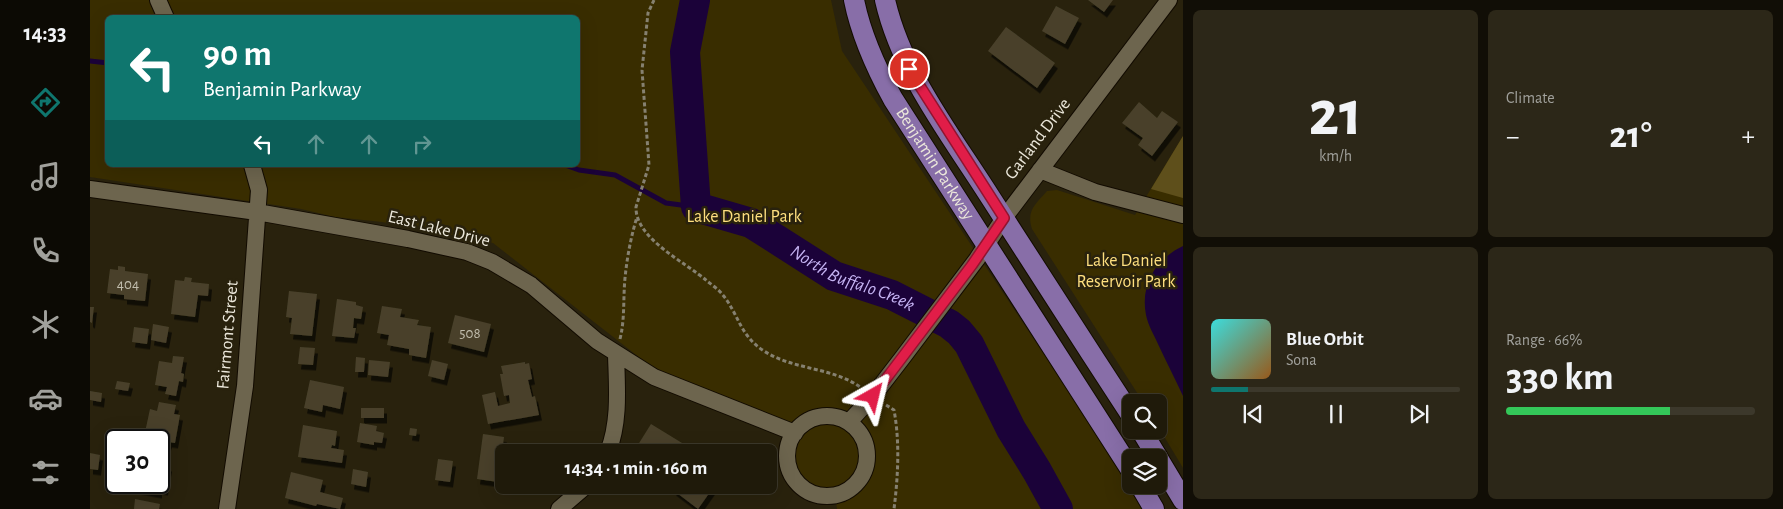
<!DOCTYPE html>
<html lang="en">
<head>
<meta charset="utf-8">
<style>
	:root { --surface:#1f1a0a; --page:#2c2718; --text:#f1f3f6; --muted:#a1a19c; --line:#3c382b; --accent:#0f766e }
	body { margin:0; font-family:"Alegreya Sans",sans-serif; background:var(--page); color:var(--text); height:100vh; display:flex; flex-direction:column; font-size:19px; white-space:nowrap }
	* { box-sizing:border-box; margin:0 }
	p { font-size:16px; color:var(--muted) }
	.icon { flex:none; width:28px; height:28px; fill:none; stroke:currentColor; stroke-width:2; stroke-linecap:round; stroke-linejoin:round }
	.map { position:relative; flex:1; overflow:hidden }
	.drawer { display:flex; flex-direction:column; gap:10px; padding:10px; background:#110e06; width:600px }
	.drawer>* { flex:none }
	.guide { position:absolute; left:15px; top:15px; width:475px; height:152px; border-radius:8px; box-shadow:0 5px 20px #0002,0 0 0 1px var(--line); background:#0f766e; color:#fff; overflow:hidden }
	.fabs { position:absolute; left:1032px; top:394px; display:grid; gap:10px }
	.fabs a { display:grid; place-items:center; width:45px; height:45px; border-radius:8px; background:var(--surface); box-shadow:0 5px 20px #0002,0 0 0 1px var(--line); font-size:25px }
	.speed { position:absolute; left:15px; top:429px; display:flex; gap:10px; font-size:25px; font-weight:700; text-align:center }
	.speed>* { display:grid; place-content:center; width:65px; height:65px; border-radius:50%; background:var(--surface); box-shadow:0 5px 20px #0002,0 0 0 1px var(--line); line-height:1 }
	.speed .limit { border:2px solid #111; border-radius:8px; background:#fff; color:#111 }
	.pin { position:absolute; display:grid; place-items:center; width:42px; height:42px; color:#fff; margin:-21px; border:2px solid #fff; border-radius:50%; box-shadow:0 1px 5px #0007 }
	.me { position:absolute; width:55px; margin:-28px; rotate:37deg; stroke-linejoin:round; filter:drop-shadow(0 0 4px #0008) }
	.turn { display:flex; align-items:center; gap:18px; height:105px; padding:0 15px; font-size:22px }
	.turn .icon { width:65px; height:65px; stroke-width:2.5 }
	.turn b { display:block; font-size:35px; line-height:42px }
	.lanes { display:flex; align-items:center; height:48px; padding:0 15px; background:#0003; justify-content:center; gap:25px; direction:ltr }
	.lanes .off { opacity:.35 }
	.big { font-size:38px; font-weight:600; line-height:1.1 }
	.drawer .widget { flex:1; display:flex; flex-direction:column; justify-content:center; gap:8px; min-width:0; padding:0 18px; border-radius:8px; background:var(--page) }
	.drawer .dial { align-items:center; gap:0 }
	.dial b { font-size:65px; line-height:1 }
	.song { display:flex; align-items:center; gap:15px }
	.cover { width:60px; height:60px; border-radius:8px; background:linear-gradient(135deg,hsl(180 70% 55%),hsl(30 70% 35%)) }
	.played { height:5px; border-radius:2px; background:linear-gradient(90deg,var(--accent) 15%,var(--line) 15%) }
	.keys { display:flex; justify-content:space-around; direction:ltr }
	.heat { display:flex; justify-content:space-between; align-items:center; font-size:28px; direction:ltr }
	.charge { height:8px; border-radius:4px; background:linear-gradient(90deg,#34c759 66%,var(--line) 0) }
	.drawer .tiles { flex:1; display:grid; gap:10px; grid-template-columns:repeat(2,1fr) }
	.trip { position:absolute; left:405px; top:444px; width:282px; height:50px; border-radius:8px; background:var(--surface); box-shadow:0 5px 20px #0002,0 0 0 1px var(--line); font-weight:600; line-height:50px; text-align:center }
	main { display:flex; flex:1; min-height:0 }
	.tab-bar { display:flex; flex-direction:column; width:90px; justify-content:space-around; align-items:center; background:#0c0a04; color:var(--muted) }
	.tab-bar .icon { width:35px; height:35px }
	.tab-bar .active { color:var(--accent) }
	.tab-bar b { font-size:22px; color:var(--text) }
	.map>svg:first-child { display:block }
	.green { fill:#392d00; fill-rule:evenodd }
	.forest { fill:#5e4f1b }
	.water { fill:#1b0239 }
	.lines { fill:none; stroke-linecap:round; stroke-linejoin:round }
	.stream { stroke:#1b0239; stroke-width:5 }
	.river { stroke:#1b0239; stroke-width:30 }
	.building { fill:#48412b; filter:url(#shadow) }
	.minor-casing { stroke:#120b00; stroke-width:18 }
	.major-casing { stroke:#120b00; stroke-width:22 }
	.path { stroke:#868170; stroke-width:3; stroke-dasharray:4 2.5; stroke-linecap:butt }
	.minor { stroke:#6d654e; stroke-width:16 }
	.major { stroke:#886ea8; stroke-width:20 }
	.route-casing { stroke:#92132f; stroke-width:12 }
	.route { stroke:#e11d48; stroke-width:9 }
	.labels { text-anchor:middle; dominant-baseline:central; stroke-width:5; stroke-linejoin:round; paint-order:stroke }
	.number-label { font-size:15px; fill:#c2beae }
	.street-label { font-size:18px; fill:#ebe7da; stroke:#29220d }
	.park-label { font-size:18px; fill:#fedf7f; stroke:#29220d }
	.water-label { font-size:19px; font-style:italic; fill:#c4b2f2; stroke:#29220d }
</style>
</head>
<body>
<main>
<nav class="tab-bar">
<b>14:33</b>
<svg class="icon active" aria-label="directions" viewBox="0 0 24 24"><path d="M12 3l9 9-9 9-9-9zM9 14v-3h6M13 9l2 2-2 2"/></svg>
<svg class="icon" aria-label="music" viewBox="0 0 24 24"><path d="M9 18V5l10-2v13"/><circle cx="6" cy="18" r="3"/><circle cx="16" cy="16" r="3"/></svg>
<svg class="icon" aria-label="phone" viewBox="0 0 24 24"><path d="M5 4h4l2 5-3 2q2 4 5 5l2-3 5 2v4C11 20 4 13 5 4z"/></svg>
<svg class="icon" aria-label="climate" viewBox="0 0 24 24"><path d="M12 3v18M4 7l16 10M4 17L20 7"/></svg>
<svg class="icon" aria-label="car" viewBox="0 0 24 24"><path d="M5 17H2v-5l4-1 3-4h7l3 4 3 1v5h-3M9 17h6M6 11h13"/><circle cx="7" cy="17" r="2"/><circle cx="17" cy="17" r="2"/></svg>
<svg class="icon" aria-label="filters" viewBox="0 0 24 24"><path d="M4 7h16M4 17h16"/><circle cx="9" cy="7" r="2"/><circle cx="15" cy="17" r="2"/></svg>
</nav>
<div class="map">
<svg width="1093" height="509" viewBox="0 0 1093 509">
	<defs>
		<filter id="shadow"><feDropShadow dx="3" dy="5.5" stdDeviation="0" flood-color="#0009"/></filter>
	</defs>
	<rect width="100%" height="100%" fill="#29220d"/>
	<path class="green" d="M0,0H741L752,51L989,407L1053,509H747L746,501L720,486L708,474L702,453L711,435L568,372L403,243L292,222L245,217L211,209L0,177ZM18,18H488V165H18Z
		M1093,136V468L1069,428V402H1053L942,229C936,210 946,204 957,191L967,190L1045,215Z"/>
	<path class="forest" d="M1093,136V198L1061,189Z"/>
	<path class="water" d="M1093,246V396C1085,379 1076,361 1068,344C1064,335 1058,325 1056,315C1050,284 1066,259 1093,246Z"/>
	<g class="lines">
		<path class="stream" d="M0,61L18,63
			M475,165L489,170L525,175L576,203L606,207"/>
		<path class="river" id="s1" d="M605,0L595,52L606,207L661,223L744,276L802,295L859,324L869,332L879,344L921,429L947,471L968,509"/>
	</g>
	<path class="building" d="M998,0H1023L1014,12Z
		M966,6L989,18L975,44L952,31Z
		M916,27L965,63L947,88L898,51Z
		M1049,102L1067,118L1072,111L1088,122L1062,156L1048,145L1053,138L1032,123Z
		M28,266L35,267V271L58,274L55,301L34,299V295L17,293L20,269L28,270Z
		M95,277L102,278L101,282L119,284L118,296L108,295L105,317L81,314L85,280L94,281Z
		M199,291L227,294L222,336L200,334L202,318L196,317Z
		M247,299L266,302V305L273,307L271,319L264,318L263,328H266L264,338L242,336Z
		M292,306L312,309L310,317L329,320L327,325L341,327L336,358L319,355V349L297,345L299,335L287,333Z
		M0,307H4L2,323L0,322Z
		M365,315L401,324L394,352L358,343Z
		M63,324L79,327L76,343L61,340Z
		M44,327L59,329L57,344L42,342Z
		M210,347L225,348L223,365L208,364Z
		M83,356L94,357L91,373L94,374L93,382L89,381L86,396L75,394L77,387L65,385L69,361L82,363Z
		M266,357L275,358L274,372H265Z
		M279,360L300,362L298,377L278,375Z
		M342,360L358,364L354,380L338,376Z
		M435,362V364L439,363L442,379L438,380L442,397L445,396L449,415L398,424L392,395L405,392L408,406L420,403L419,395L414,396L410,374H413L411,366Z
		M220,380L254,387L250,409L233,405L232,412L214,408Z
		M27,381L40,383L38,391L25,389Z
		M0,391L12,393L11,402L0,400Z
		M69,402L86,405L84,414L90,415L85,443L79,442L77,448L69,446V440H61L62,438L54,437L60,409L67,411Z
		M271,408H294V418H271Z
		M270,423L287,426L286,431L294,433L292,443L284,442V445L267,442Z
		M561,424L592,443L586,452H554L546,448Z
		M213,425L247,431L245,446L242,445L241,448L254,450L252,463L208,457Z
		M320,428L327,429L326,436L319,435Z
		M393,434L414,437L408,482L387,479Z
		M0,453L10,455L8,470L0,469Z
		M348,459L363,461L360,482L345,480Z
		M69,460L75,461L74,465L79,466L75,490L69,489V493L43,488L44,482H69Z
		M263,469L278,472L276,487L261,484Z
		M201,472L233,480L230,492L253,498L250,509L227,504L226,506L195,498Z
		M586,485H625L608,509L583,490Z
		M45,499L70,504L69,509H44Z"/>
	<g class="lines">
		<g class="minor-casing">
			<path id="minor" d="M68,0L76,18
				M950,170L1005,192L1093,215
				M0,189L167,212L318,239L377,252L402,262L441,285L507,341L564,377L705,433
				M697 456a40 40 0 1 1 80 0a40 40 0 1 1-80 0Z
				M759,422L783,396L813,357L887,259L914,218L1079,0
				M518,452C530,421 527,388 526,355
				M137,509L155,386L169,190L162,165
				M469,509L497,485"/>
		</g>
		<g class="major-casing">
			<g id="major">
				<path id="s2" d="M764,0C771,35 786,68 803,99L1041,470"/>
				<path d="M795,0C811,70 857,130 895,189C944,265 992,340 1041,415"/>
				<path d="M1051,430L1068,458"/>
				<path d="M1069,460L1093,500"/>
				<path d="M1050,485L1064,509"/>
			</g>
		</g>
		<path class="path" d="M564,0L558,13L552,70L559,165L546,207C545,239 597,263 617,281C622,285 628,289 632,294C649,314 649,335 674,351C703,370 742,367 770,387
			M530,339C535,319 533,299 535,278C537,258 541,236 547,217
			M796,405L804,410C810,442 808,477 804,509"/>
		<use href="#minor" class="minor"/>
		<use href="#major" class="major"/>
	</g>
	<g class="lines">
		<g class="route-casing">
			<path id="route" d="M783,396L882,265L914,218L819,69"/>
		</g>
		<use href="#route" class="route"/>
	</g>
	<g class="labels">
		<g class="number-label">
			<text x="38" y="284">404</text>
			<text x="380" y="333">508</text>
		</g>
		<g class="street-label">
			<text transform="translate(948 139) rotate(-53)">Garland Drive</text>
			<text stroke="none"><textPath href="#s2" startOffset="184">Benjamin Parkway</textPath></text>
			<text transform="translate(349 229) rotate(14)">East Lake Drive</text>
			<text transform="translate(138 335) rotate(-85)">Fairmont Street</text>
		</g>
		<g class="park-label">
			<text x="654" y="217">Lake Daniel Park</text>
			<text x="1036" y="261">Lake Daniel<tspan x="1036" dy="21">Reservoir Park</tspan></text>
		</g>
		<g class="water-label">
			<text stroke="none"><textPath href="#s1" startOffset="382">North Buffalo Creek</textPath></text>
		</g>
	</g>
</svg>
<div class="fabs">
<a><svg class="icon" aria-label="search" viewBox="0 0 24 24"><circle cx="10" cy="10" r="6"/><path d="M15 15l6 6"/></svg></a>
<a><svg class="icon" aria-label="layers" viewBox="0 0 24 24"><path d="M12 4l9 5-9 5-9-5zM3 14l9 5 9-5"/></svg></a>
</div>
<div class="speed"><div class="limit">30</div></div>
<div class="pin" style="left:819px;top:69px;background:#d93025"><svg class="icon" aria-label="arrive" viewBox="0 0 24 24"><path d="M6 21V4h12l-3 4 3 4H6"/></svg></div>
<svg class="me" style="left:783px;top:396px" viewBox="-20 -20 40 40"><path d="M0-17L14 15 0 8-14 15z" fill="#e11d48" stroke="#fff" stroke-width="4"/></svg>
<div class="trip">14:34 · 1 min · 160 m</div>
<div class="guide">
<div class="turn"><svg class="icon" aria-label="left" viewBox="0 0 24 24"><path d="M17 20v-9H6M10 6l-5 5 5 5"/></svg><div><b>90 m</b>Benjamin Parkway</div></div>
<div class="lanes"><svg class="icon" aria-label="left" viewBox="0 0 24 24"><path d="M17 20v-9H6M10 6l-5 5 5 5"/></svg><svg class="icon off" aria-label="ahead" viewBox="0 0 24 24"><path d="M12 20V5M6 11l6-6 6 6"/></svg><svg class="icon off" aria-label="ahead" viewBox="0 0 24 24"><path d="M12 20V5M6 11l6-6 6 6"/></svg><svg class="icon off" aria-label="right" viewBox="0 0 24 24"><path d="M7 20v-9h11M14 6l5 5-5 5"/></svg></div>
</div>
</div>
<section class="drawer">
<div class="tiles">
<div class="widget dial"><b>21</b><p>km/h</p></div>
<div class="widget"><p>Climate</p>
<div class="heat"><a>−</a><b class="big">21°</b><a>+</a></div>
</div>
<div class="widget">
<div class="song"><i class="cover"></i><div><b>Blue Orbit</b><p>Sona</p></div></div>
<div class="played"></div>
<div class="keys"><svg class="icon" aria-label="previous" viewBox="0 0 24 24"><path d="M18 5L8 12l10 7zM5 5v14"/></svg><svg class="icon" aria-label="pause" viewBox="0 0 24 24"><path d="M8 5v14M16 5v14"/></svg><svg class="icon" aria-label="next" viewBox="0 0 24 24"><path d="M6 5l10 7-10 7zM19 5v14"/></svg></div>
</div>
<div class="widget"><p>Range · 66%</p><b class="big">330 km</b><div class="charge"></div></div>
</div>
</section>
</main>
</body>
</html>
